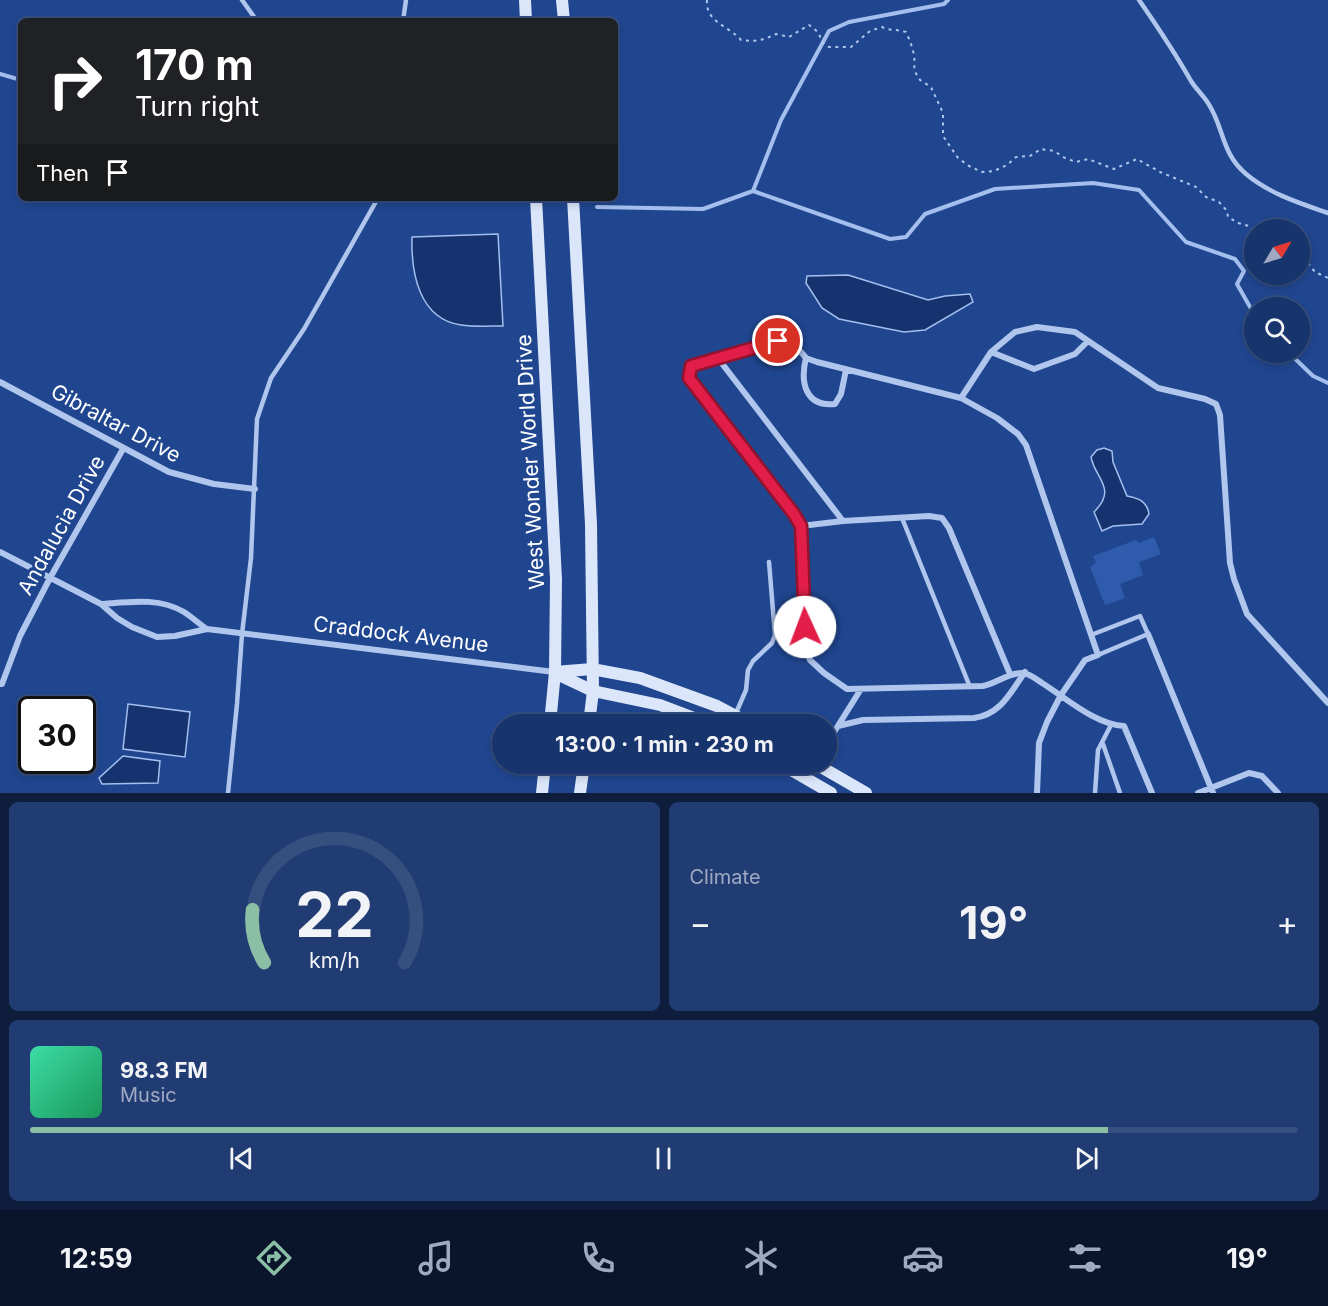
<!DOCTYPE html>
<html lang="en">
<head>
<meta charset="utf-8">
<style>
	:root { --surface:#18346c; --page:#213c72; --text:#f1f3f6; --muted:#9faac2; --line:#364f7f; --accent:#8abfa5 }
	body { margin:0; font-family:Inter,sans-serif; background:var(--page); color:var(--text); height:100vh; display:flex; flex-direction:column; font-size:22px; white-space:nowrap }
	* { box-sizing:border-box; margin:0 }
	p { font-size:20px; color:var(--muted) }
	.icon { flex:none; width:33px; height:33px; fill:none; stroke:currentColor; stroke-width:2; stroke-linecap:round; stroke-linejoin:round }
	.map { position:relative; height:793px; overflow:hidden }
	.sheet { display:flex; flex-direction:column; gap:9px; padding:9px; background:#0d1d3b; flex:1 }
	.sheet>* { flex:none }
	.top-card { position:absolute; left:18px; top:18px; width:600px; height:183px; border-radius:9px; box-shadow:0 3px 9px #0003,0 0 0 2px var(--line); background:#202124; color:#fff; overflow:hidden }
	.needle { width:39px; rotate:52deg }
	.fabs { position:absolute; left:1244px; top:219px; display:grid; gap:12px }
	.fabs a { display:grid; place-items:center; width:66px; height:66px; border-radius:50%; background:var(--surface); box-shadow:0 3px 9px #0003,0 0 0 2px var(--line); font-size:30px }
	.speed { position:absolute; left:18px; top:696px; display:flex; gap:12px; font-size:30px; font-weight:700; text-align:center }
	.speed>* { display:grid; place-content:center; width:78px; height:78px; border-radius:50%; background:var(--surface); box-shadow:0 3px 9px #0003,0 0 0 2px var(--line); line-height:1 }
	.speed .limit { border:3px solid #111; border-radius:9px; background:#fff; color:#111 }
	.pin { position:absolute; display:grid; place-items:center; width:51px; height:51px; color:#fff; margin:-26px; border:3px solid #fff; border-radius:50%; box-shadow:0 2px 6px #0007 }
	.me { position:absolute; width:66px; margin:-33px; rotate:358deg; stroke-linejoin:round; filter:drop-shadow(0 0 4px #0008) }
	.turn { display:flex; align-items:center; gap:21px; height:126px; padding:0 18px; font-size:27px }
	.turn .icon { width:78px; height:78px; stroke-width:2.5 }
	.turn b { display:block; font-size:42px; line-height:51px }
	.then { display:flex; align-items:center; height:57px; padding:0 18px; background:#0003; gap:12px; font-size:22px }
	.big { font-size:45px; font-weight:700; line-height:1.1 }
	.sheet .widget { flex:1; display:flex; flex-direction:column; justify-content:center; gap:9px; min-width:0; padding:0 21px; border-radius:9px; background:var(--page) }
	.sheet .dial { align-items:center; gap:0 }
	.dial svg { height:156px; overflow:visible; fill:none; stroke:var(--line); stroke-width:7; stroke-linecap:round; text-anchor:middle }
	.dial text { fill:var(--text); stroke:none }
	.song { display:flex; align-items:center; gap:18px }
	.cover { width:72px; height:72px; border-radius:9px; background:linear-gradient(135deg,hsl(160 70% 55%),hsl(150 70% 35%)) }
	.played { height:6px; border-radius:3px; background:linear-gradient(90deg,var(--accent) 85%,var(--line) 85%) }
	.keys { display:flex; justify-content:space-around; direction:ltr }
	.heat { display:flex; justify-content:space-between; align-items:center; font-size:33px; direction:ltr }
	.sheet .tiles { flex:1; display:grid; gap:9px; grid-template-columns:1fr 1fr }
	.widget:last-child { grid-column:span 2 }
	.trip { position:absolute; left:492px; top:714px; width:345px; height:60px; border-radius:30px; background:var(--surface); box-shadow:0 3px 9px #0003,0 0 0 2px var(--line); font-weight:700; line-height:60px; text-align:center }
	.dock { display:flex; height:96px; justify-content:space-around; align-items:center; background:#0a152b; color:var(--muted) }
	.dock .icon { width:42px; height:42px }
	.dock .selected { color:var(--accent) }
	.dock b { font-size:27px; color:var(--text) }
	.map>svg:first-child { display:block }
	.water { fill:#16336f; stroke:#a4bfee; stroke-width:1.5 }
	.lines { fill:none; stroke-linecap:round; stroke-linejoin:round }
	.stream { stroke:#a4bfee; stroke-width:4 }
	.building { fill:#2f5bad }
	.path { stroke:#b0c6ed; stroke-width:2; stroke-dasharray:3 4.5; stroke-linecap:butt }
	.lane { stroke:#b0c6ed; stroke-width:4.5 }
	.street { stroke:#b0c6ed; stroke-width:6 }
	.secondary { stroke:#dce6fa; stroke-width:12 }
	.route-casing { stroke:#92132f; stroke-width:15 }
	.route { stroke:#e11d48; stroke-width:10 }
	.labels { text-anchor:middle; dominant-baseline:central; stroke-width:6; stroke-linejoin:round; paint-order:stroke }
	.street-label { font-size:21px; fill:#fff; stroke:#204690 }
</style>
</head>
<body>
<div class="map">
<svg width="1328" height="793" viewBox="0 0 1328 793">
	<rect width="100%" height="100%" fill="#204690"/>
	<path class="water" d="M498,234L503,326C490,326 475,327 461,325C419,319 411,273 412,237Z
		M848,275L928,300L945,296L970,294L973,302L925,330L904,332L839,319L822,308L806,283L807,276Z
		M1104,448L1112,451L1113,462L1127,496C1138,498 1147,501 1149,514L1142,524L1113,526L1102,531L1094,512C1118,488 1095,479 1091,457L1097,450Z
		M128,704L190,712L185,757L123,749Z
		M123,756L160,761L158,783L102,784L99,778Z"/>
	<g class="lines">
		<path class="stream" d="M0,74L21,80
			M753,191L781,120L829,31L849,22L944,4L948,0
			M597,207L703,209L753,191L890,239L906,237L925,214L995,189L1093,183L1139,190L1186,242L1235,259L1244,271L1237,284L1254,314
			M1288,352L1313,376L1328,383"/>
	</g>
	<path class="building" d="M1154,537L1161,554L1139,562L1143,575L1120,584L1125,598L1105,605L1090,567L1096,563L1093,556L1136,540L1139,543Z"/>
	<g class="lines">
		<path class="path" d="M707,0C705,22 729,26 741,40C755,42 764,40 776,34L789,37L809,25L818,32L823,43L829,47H851L870,31L882,27C890,31 897,29 906,32C912,45 916,56 914,70L920,80L931,87L943,113V136L958,158L969,166L982,172L994,171L1007,165L1016,157L1030,156L1041,149L1054,151L1065,158L1076,162L1088,159L1114,169L1137,159L1160,172L1196,187L1206,197L1219,202L1227,211L1228,217L1238,223L1249,226L1254,232
			M1299,251L1315,272L1328,278"/>
		<path class="lane" d="M242,0L257,21
			M1139,0C1157,26 1175,53 1191,81C1196,89 1203,95 1208,103C1224,127 1221,153 1246,174C1270,194 1299,203 1328,213
			M403,21L406,0
			M902,518L970,687
			M1091,635L1140,616L1148,634L1098,655
			M736,713L746,690L748,670L753,661L772,643L775,635L769,562
			M1103,744L1120,793
			M228,793L237,704L242,634L251,558L257,419L271,378L304,329L378,198
			M1095,793L1098,750L1111,725"/>
		<path class="street" d="M991,352L1034,369L1075,354L1087,342
			M717,357L843,521L929,516L942,518L949,528L1010,674
			M806,358C800,382 805,407 835,404L841,394L846,370
			M0,382L169,472L214,484L255,489
			M961,398L991,352L1015,332L1037,327L1075,332L1158,388L1205,399L1216,404L1220,415L1230,563L1234,579L1247,614L1328,703
			M801,526L843,521
			M0,552L101,604L117,618L132,627L157,637L175,636L207,629L554,672
			M101,604C129,602 159,597 184,612C192,617 199,624 207,629
			M1148,634L1213,793
			M0,684H2L20,636L50,578L123,449
			M838,726L863,720L974,718C1001,714 1010,693 1025,672
			M826,745L861,689
			M1037,793L1039,743L1047,722L1061,695L1085,660L1098,655L1026,445L1018,434L997,418L961,398L817,362L806,358L795,345L779,341L705,360L691,366L689,378L794,514L801,526L806,647L810,660L824,673L847,689L983,686C997,683 1008,673 1022,673C1029,673 1036,679 1042,683C1066,698 1096,725 1124,726L1152,793
			M1198,793L1249,773L1262,776L1278,793"/>
		<path class="secondary" d="M525,0L526,21
			M562,0L564,21
			M536,198L556,579L555,672L550,724
			M573,198L591,524L593,691L589,724
			M555,672L592,669L640,678L717,706L751,724
			M555,673L593,691L660,705L710,724
			M781,764L831,793
			M816,764L866,793
			M542,793L545,764
			M580,793L584,764"/>
	</g>
	<g class="lines">
		<g class="route-casing">
			<path id="route" d="M778,341L691,366L689,378L794,514L801,526L805,627"/>
		</g>
		<use href="#route" class="route"/>
	</g>
	<g class="labels">
		<g class="street-label">
			<text transform="translate(116 423) rotate(28)">Gibraltar Drive</text>
			<text transform="translate(530 462) rotate(-93)">West Wonder World Drive</text>
			<text transform="translate(61 525) rotate(-61)">Andalucia Drive</text>
			<text transform="translate(401 634) rotate(7)">Craddock Avenue</text>
		</g>
	</g>
</svg>
<div class="fabs">
<a><svg class="needle" viewBox="-14 -14 28 28"><path d="M0-13l5 13h-10z" fill="#e53935"/><path d="M0 13l5-13h-10z" fill="#9faac2"/></svg></a>
<a><svg class="icon" aria-label="search" viewBox="0 0 24 24"><circle cx="10" cy="10" r="6"/><path d="M15 15l6 6"/></svg></a>
</div>
<div class="speed"><div class="limit">30</div></div>
<div class="pin" style="left:778px;top:341px;background:#d93025"><svg class="icon" aria-label="arrive" viewBox="0 0 24 24"><path d="M6 21V4h12l-3 4 3 4H6"/></svg></div>
<svg class="me" style="left:805px;top:627px" viewBox="-20 -20 40 40"><circle r="19" fill="#fff"/><path d="M0-13L10 11 0 6-10 11z" fill="#e11d48"/></svg>
<div class="trip">13:00 · 1 min · 230 m</div>
<div class="top-card">
<div class="turn"><svg class="icon" aria-label="right" viewBox="0 0 24 24"><path d="M7 20v-9h11M14 6l5 5-5 5"/></svg><div><b>170 m</b>Turn right</div></div>
<div class="then">Then<svg class="icon" aria-label="arrive" viewBox="0 0 24 24"><path d="M6 21V4h12l-3 4 3 4H6"/></svg></div>
</div>
</div>
<section class="sheet">
<div class="tiles">
<div class="widget dial"><svg viewBox="0 0 100 80">
<path d="M14 69A42 42 0 1 1 86 69"/>
<path d="M14 69A42 42 0 0 1 8 42" stroke="#8abfa5"/>
<text x="50" y="56" font-size="32" font-weight="700">22</text>
<text x="50" y="72" font-size="11">km/h</text>
</svg></div>
<div class="widget"><p>Climate</p>
<div class="heat"><a>−</a><b class="big">19°</b><a>+</a></div>
</div>
<div class="widget">
<div class="song"><i class="cover"></i><div><b>98.3 FM</b><p>Music</p></div></div>
<div class="played"></div>
<div class="keys"><svg class="icon" aria-label="previous" viewBox="0 0 24 24"><path d="M18 5L8 12l10 7zM5 5v14"/></svg><svg class="icon" aria-label="pause" viewBox="0 0 24 24"><path d="M8 5v14M16 5v14"/></svg><svg class="icon" aria-label="next" viewBox="0 0 24 24"><path d="M6 5l10 7-10 7zM19 5v14"/></svg></div>
</div>
</div>
</section>
<nav class="dock">
<b>12:59</b>
<svg class="icon selected" aria-label="directions" viewBox="0 0 24 24"><path d="M12 3l9 9-9 9-9-9zM9 14v-3h6M13 9l2 2-2 2"/></svg>
<svg class="icon" aria-label="music" viewBox="0 0 24 24"><path d="M9 18V5l10-2v13"/><circle cx="6" cy="18" r="3"/><circle cx="16" cy="16" r="3"/></svg>
<svg class="icon" aria-label="phone" viewBox="0 0 24 24"><path d="M5 4h4l2 5-3 2q2 4 5 5l2-3 5 2v4C11 20 4 13 5 4z"/></svg>
<svg class="icon" aria-label="climate" viewBox="0 0 24 24"><path d="M12 3v18M4 7l16 10M4 17L20 7"/></svg>
<svg class="icon" aria-label="car" viewBox="0 0 24 24"><path d="M5 17H2v-5l4-1 3-4h7l3 4 3 1v5h-3M9 17h6M6 11h13"/><circle cx="7" cy="17" r="2"/><circle cx="17" cy="17" r="2"/></svg>
<svg class="icon" aria-label="filters" viewBox="0 0 24 24"><path d="M4 7h16M4 17h16"/><circle cx="9" cy="7" r="2"/><circle cx="15" cy="17" r="2"/></svg>
<b>19°</b>
</nav>
</body>
</html>
